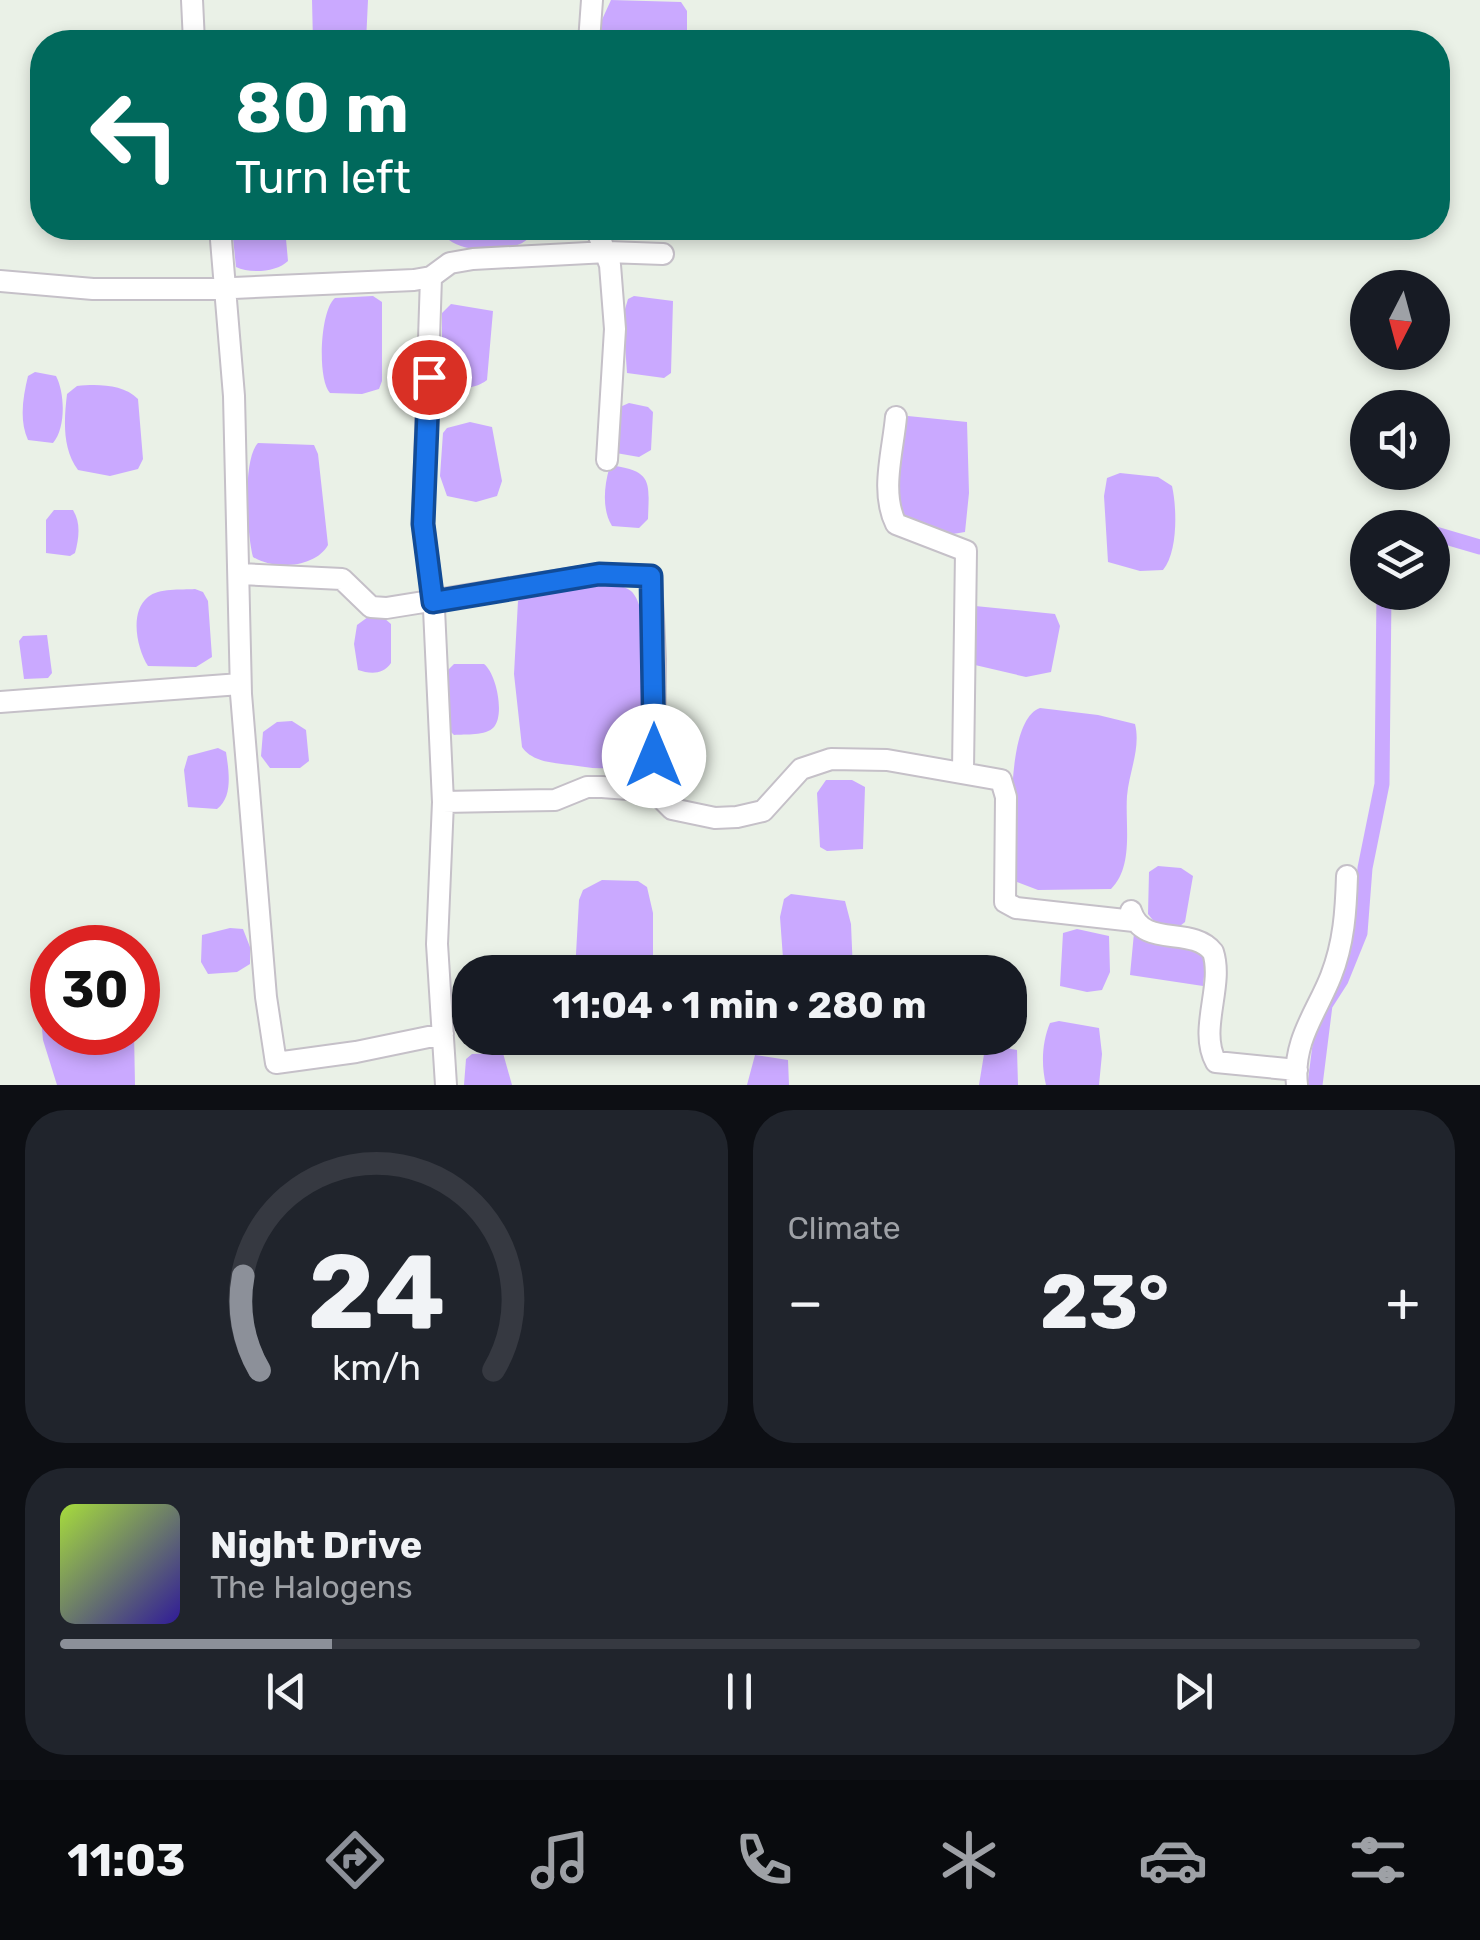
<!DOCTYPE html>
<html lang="en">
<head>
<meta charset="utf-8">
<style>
	:root { --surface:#171b24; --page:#20242c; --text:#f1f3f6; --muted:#9ea1a6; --line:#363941; --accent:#8c9099 }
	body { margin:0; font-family:Rubik,sans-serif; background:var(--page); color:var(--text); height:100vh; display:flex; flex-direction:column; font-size:38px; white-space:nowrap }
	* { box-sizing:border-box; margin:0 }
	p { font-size:32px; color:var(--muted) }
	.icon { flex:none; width:55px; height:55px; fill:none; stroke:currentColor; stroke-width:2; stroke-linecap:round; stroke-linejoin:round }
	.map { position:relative; height:1085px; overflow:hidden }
	.panel { display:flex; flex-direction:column; gap:25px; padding:25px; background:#0d0f14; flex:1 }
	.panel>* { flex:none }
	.guide { position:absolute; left:30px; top:30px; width:1420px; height:210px; border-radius:40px; box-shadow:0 5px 15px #0003; background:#00695c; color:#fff; overflow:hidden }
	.needle { width:65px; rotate:186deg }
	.tools { position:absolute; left:1350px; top:270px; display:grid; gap:20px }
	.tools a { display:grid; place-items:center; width:100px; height:100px; border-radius:50%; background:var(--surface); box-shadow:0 5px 15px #0003; font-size:50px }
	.speed { position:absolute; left:30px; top:925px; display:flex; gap:20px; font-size:50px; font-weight:700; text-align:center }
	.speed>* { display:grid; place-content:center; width:130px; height:130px; border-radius:50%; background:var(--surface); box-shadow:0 5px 15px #0003; line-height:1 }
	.speed .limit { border:15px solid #d22; background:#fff; color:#111 }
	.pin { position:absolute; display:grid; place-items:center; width:85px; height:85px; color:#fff; margin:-42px; border:5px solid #fff; border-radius:50%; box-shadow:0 2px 10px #0007 }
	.me { position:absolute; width:110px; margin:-55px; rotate:0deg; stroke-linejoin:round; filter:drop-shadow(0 0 8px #0008) }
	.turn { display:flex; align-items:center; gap:35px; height:210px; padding:0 40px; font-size:45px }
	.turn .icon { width:130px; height:130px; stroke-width:2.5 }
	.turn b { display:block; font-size:70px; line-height:85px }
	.big { font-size:75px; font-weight:700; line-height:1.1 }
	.panel .tile { flex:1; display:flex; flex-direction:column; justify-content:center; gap:15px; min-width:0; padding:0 35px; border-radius:40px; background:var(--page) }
	.panel .dial { align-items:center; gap:0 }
	.dial svg { height:260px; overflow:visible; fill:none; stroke:var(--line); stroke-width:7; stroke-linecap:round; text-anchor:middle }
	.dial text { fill:var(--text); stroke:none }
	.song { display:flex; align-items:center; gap:30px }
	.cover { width:120px; height:120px; border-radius:15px; background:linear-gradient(135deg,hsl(80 70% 55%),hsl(250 70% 35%)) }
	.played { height:10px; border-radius:5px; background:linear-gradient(90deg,var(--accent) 20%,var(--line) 20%) }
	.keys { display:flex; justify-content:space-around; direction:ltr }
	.heat { display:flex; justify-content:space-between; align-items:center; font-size:55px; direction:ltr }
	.panel .tiles { flex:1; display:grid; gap:25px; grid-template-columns:1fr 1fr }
	.tile:last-child { grid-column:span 2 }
	.trip { position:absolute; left:452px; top:955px; width:575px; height:100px; border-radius:40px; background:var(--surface); box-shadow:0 5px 15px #0003; font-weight:700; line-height:100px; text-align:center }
	.dock { display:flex; height:160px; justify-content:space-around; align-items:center; background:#090b0e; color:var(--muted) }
	.dock .icon { width:70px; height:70px }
	.dock .on { color:var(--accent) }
	.dock b { font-size:45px; color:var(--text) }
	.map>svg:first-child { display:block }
	.water { fill:#caa9ff }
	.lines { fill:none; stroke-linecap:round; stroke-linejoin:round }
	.canal { stroke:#caa9ff; stroke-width:15 }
	.minor-casing { stroke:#c5c0c8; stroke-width:24 }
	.minor { stroke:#fff; stroke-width:20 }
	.route-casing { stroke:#114b97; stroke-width:25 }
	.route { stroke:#1a73e8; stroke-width:18 }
</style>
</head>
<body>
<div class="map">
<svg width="1480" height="1085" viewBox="0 0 1480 1085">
	<rect width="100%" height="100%" fill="#eaf1e7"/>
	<path class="water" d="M312,0H368L366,42H313Z
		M611,0L681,2L687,11V42H599L600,24Z
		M232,228H285L288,261C277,272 250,274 236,267Z
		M445,228H535C528,255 468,255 449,240Z
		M373,296L382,302V381L379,389L362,394L330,393C317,379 320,310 335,298Z
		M634,296L673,301L671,373L664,378L627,373L623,316L628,299Z
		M451,304L493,311L487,380C474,390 456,390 442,383V313Z
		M35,372L56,376C65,393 66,428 53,443L28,440C19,420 23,397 28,376Z
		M77,386C97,384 123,384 138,399L143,459L138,469L110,476L78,470C62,448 64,420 67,394Z
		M629,403L648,407L653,412L651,450L639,457L616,453L620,407Z
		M908,416L967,422L969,493L965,532L953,534L901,520L895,506L903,422Z
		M470,422L492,427L502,481L497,496L476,502L447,496L440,476L443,433L447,428Z
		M258,443L314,445L318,454L328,545C316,567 275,571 253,557C247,534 242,460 258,443Z
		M616,466C653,472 649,484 648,519L639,528L612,526C602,510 604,487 609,469Z
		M1120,473L1158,477L1172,486C1177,508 1178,552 1163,570L1140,571L1108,562L1104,496L1107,478Z
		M54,510H73C81,523 79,538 75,553L70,556L46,553V520Z
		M578,585C594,584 618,581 631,591C655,612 647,739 623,761C610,773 587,767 571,765C554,763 532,762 522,747L514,674L518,601L532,593Z
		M195,589L203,592L208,601L212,657L196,667L148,666C137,649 129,612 148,597C159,588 181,590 195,589Z
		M975,606L1055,614L1060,626L1051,672L1026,677L975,665Z
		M368,617L384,618L391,624V663C383,675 370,674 358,670L354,644L357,625Z
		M47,635L52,673L48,678L24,679L19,641L23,636Z
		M454,664H484C496,673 505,714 494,727C486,736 465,734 454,735L451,732L446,672Z
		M1040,708L1098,715L1135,724C1141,748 1129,772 1127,796C1125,825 1134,866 1111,889L1038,890L1017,882C1011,850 1003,721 1040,708Z
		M292,721L306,730L309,761L300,768H270L261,756L263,732L277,722Z
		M218,748L226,752C229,772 233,797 217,809L188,807L184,770L188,756Z
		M826,780H852L865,787L863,849L827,851L820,847L817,793Z
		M1158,866L1181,868L1193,876L1185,922L1180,926L1156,924L1148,914L1149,872Z
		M602,880L638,881L647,887L653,913V972H575L579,900L583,890Z
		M791,894L845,901L851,924L853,972H784L780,917L784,899Z
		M230,928L243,929L250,947V964L237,972L208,974L201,962L202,935Z
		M1077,929L1109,936L1110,972L1102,990L1087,992L1060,986L1063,933Z
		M1138,932L1195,948L1206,958L1203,986L1130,975L1134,933Z
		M52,997V1032L134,1033L135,1085H57L43,1040L41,1018L44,1003Z
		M1059,1021L1099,1028L1102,1054L1099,1085H1046C1041,1065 1042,1042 1050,1023Z
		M994,1046L1017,1050L1018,1085H979L985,1048Z
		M503,1053L512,1085H464L466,1059L472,1054Z
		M755,1055L788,1060L789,1085H747Z"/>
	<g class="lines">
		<path class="canal" d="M1432,533L1480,547
			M1315,1085L1325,1005L1341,980L1360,933L1365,868L1382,784L1384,592"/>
		<g class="minor-casing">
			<path id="minor" d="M192,0L194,42
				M589,42L592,0
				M220,228L234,396L241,694L266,997L276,1063L356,1052L443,1034
				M596,228L610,265L615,329L607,460
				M431,277L423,524L434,609L443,802L437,944L446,1085
				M0,281L93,289H211L414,280L431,277L450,263L473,259L607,252L663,254
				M896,417C893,451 880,492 896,524L966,551L963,770
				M241,574L342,579L371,607L386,608L599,574L651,576L655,659L654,791
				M0,702L240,684
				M443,802L555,800L587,787H602L654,791L672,809L715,818L737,817L763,811L801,769L831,759L887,760L1001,780L1006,797L1005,902L1016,908L1134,921
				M1131,911C1143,949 1192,925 1213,952C1224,986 1198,1030 1216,1062L1297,1070
				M1297,1085C1292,1041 1317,1012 1331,976C1344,943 1346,910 1347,876"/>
		</g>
		<use href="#minor" class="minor"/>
	</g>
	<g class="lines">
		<g class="route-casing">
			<path id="route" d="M429,377L423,524L433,602L599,574L651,576L654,756"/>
		</g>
		<use href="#route" class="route"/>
	</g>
</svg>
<div class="tools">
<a><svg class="needle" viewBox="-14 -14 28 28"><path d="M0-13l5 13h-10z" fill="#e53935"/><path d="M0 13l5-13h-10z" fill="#9ea1a6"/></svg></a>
<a><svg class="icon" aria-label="sound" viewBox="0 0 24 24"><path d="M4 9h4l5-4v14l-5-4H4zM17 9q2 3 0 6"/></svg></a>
<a><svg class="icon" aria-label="layers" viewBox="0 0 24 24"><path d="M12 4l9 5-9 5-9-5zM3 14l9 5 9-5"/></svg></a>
</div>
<div class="speed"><div class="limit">30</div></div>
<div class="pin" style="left:429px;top:377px;background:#d93025"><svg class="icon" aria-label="arrive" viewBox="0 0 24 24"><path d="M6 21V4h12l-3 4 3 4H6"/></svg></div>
<svg class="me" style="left:654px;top:756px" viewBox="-20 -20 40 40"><circle r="19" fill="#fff"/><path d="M0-13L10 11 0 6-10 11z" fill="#1a73e8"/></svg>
<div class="trip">11:04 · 1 min · 280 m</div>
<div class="guide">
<div class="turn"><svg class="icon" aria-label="left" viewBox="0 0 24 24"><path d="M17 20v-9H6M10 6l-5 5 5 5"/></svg><div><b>80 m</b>Turn left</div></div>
</div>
</div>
<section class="panel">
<div class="tiles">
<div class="tile dial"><svg viewBox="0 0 100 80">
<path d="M14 69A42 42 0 1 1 86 69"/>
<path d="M14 69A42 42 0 0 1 9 40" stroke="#8c9099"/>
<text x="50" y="56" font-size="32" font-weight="700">24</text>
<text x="50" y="72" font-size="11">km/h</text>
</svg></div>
<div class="tile"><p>Climate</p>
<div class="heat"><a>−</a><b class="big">23°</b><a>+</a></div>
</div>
<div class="tile">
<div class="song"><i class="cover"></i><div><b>Night Drive</b><p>The Halogens</p></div></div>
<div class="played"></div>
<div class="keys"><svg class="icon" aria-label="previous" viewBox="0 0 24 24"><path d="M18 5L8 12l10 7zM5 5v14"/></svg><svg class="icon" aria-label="pause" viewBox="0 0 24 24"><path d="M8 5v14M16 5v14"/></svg><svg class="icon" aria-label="next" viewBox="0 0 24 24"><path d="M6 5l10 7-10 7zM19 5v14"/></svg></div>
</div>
</div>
</section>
<nav class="dock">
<b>11:03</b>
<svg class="icon on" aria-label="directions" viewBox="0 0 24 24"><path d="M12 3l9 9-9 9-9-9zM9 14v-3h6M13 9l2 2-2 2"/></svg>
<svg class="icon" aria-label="music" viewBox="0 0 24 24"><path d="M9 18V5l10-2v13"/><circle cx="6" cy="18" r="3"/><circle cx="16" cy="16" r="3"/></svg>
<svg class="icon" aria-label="phone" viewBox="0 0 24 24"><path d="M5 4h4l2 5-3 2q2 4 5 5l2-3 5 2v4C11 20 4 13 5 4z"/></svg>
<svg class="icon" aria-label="climate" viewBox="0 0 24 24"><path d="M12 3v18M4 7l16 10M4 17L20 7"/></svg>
<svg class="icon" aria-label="car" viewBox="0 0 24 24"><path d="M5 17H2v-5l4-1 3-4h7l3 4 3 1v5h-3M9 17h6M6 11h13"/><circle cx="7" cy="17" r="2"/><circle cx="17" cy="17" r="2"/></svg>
<svg class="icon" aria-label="filters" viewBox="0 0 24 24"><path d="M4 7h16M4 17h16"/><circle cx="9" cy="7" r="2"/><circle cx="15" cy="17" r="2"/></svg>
</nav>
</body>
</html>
